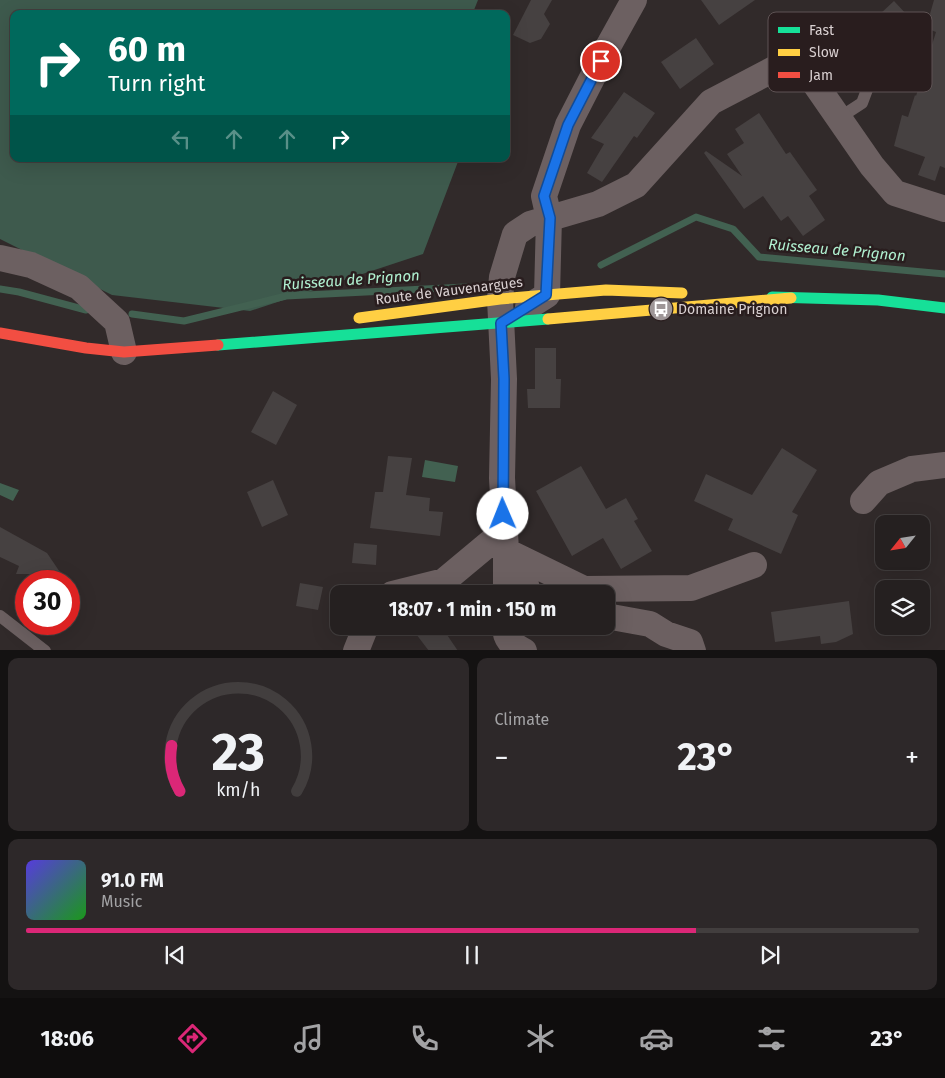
<!DOCTYPE html>
<html lang="en">
<head>
<meta charset="utf-8">
<style>
	:root { --surface:#252020; --page:#2d2829; --text:#f1f3f6; --muted:#a3a3a5; --line:#423e3e; --accent:#db2777 }
	body { margin:0; font-family:"Fira Sans",sans-serif; background:var(--page); color:var(--text); height:100vh; display:flex; flex-direction:column; font-size:19px; white-space:nowrap }
	* { box-sizing:border-box; margin:0 }
	p { font-size:16px; color:var(--muted) }
	.icon { flex:none; width:28px; height:28px; fill:none; stroke:currentColor; stroke-width:2; stroke-linecap:round; stroke-linejoin:round }
	.map { position:relative; height:650px; overflow:hidden }
	.panel { display:flex; flex-direction:column; gap:8px; padding:8px; background:#141212; flex:1 }
	.panel>* { flex:none }
	.top-card { position:absolute; left:10px; top:10px; width:500px; height:152px; border-radius:10px; box-shadow:0 5px 20px #0002,0 0 0 1px var(--line); background:#00695c; color:#fff; overflow:hidden }
	.needle { width:32px; rotate:240deg }
	.controls { position:absolute; left:875px; top:515px; display:grid; gap:10px }
	.controls a { display:grid; place-items:center; width:55px; height:55px; border-radius:10px; background:var(--surface); box-shadow:0 5px 20px #0002,0 0 0 1px var(--line); font-size:25px }
	.speed { position:absolute; left:15px; top:570px; display:flex; gap:10px; font-size:25px; font-weight:700; text-align:center }
	.speed>* { display:grid; place-content:center; width:65px; height:65px; border-radius:50%; background:var(--surface); box-shadow:0 5px 20px #0002,0 0 0 1px var(--line); line-height:1 }
	.speed .limit { border:8px solid #d22; background:#fff; color:#111 }
	.pin { position:absolute; display:grid; place-items:center; width:42px; height:42px; color:#fff; margin:-21px; border:2px solid #fff; border-radius:50%; box-shadow:0 1px 5px #0007 }
	.me { position:absolute; width:55px; margin:-28px; rotate:359deg; stroke-linejoin:round; filter:drop-shadow(0 0 4px #0008) }
	.turn { display:flex; align-items:center; gap:18px; height:105px; padding:0 15px; font-size:22px }
	.turn .icon { width:65px; height:65px; stroke-width:2.5 }
	.turn b { display:block; font-size:35px; line-height:42px }
	.lanes { display:flex; align-items:center; height:48px; padding:0 15px; background:#0003; justify-content:center; gap:25px; direction:ltr }
	.lanes .off { opacity:.35 }
	.big { font-size:38px; font-weight:700; line-height:1.1 }
	.panel .widget { flex:1; display:flex; flex-direction:column; justify-content:center; gap:8px; min-width:0; padding:0 18px; border-radius:10px; background:var(--page) }
	.panel .dial { align-items:center; gap:0 }
	.dial svg { height:130px; overflow:visible; fill:none; stroke:var(--line); stroke-width:7; stroke-linecap:round; text-anchor:middle }
	.dial text { fill:var(--text); stroke:none }
	.song { display:flex; align-items:center; gap:15px }
	.cover { width:60px; height:60px; border-radius:8px; background:linear-gradient(135deg,hsl(250 70% 55%),hsl(120 70% 35%)) }
	.played { height:5px; border-radius:2px; background:linear-gradient(90deg,var(--accent) 75%,var(--line) 75%) }
	.keys { display:flex; justify-content:space-around; direction:ltr }
	.heat { display:flex; justify-content:space-between; align-items:center; font-size:28px; direction:ltr }
	.panel .tiles { flex:1; display:grid; gap:8px; grid-template-columns:1fr 1fr }
	.widget:last-child { grid-column:span 2 }
	.trip { position:absolute; left:330px; top:585px; width:285px; height:50px; border-radius:10px; background:var(--surface); box-shadow:0 5px 20px #0002,0 0 0 1px var(--line); font-weight:700; line-height:50px; text-align:center }
	.dock { display:flex; height:80px; justify-content:space-around; align-items:center; background:#0f0d0d; color:var(--muted) }
	.dock .icon { width:35px; height:35px }
	.dock .on { color:var(--accent) }
	.dock b { font-size:22px; color:var(--text) }
	.map>svg:first-child { display:block }
	.forest { fill:#3e5a4d }
	.water { fill:#426151 }
	.lines { fill:none; stroke-linecap:round; stroke-linejoin:round }
	.stream { stroke:#426151; stroke-width:7 }
	.building { fill:#464141 }
	.lane { stroke:#6c6061; stroke-width:12 }
	.street { stroke:#6c6061; stroke-width:26 }
	.fast { stroke:#16e098; stroke-width:11 }
	.slow { stroke:#ffcf43; stroke-width:11 }
	.jam { stroke:#f24e42; stroke-width:11 }
	.route-casing { stroke:#114b97; stroke-width:12 }
	.route { stroke:#1a73e8; stroke-width:9 }
	.labels { text-anchor:middle; dominant-baseline:central; stroke-width:5; stroke-linejoin:round; paint-order:stroke }
	.street-label { font-size:14px; fill:#d9d0d1; stroke:#291d1e }
	.poi-label { font-size:14px; fill:#d9d0d1; stroke:#291d1e; text-anchor:start }
	.water-label { font-size:15px; font-style:italic; fill:#b0f0d0; stroke:#291d1e }
	.key { fill:#291d1e; stroke:#5e5354; stroke-width:1 }
	.key-label { font-size:14px; fill:#d9d0d1 }
</style>
</head>
<body>
<div class="map">
<svg width="945" height="651" viewBox="0 0 945 651">
	<rect width="100%" height="100%" fill="#312a2a"/>
	<path class="forest" d="M0,0H478L474,10L475,14H14V159H459L423,254L250,311L112,295L0,239Z"/>
	<path class="water" d="M425,460L458,466L455,482L422,477Z
		M0,483L19,490L13,501L0,495Z"/>
	<g class="lines">
		<path class="stream" d="M601,265L696,217L733,229L759,257L945,274
			M0,289L19,292L86,310
			M132,314L184,321L286,296L485,286"/>
	</g>
	<path class="building" d="M531,0H552L544,14L550,24L541,39L530,43L513,35Z
		M701,0H755L719,25Z
		M934,0H945V168L940,166L935,181L918,175L925,157L894,146L902,115L908,117L915,95L916,96L936,32L926,28Z
		M894,1L908,16L893,29L880,14Z
		M696,38L714,64L680,89L661,62Z
		M624,92L655,113L637,138L634,136L602,182L587,173L604,144L591,138Z
		M759,113L786,154L790,152L817,190L809,196L825,220L803,236L788,216L781,221L763,196L744,209L704,153L706,151L742,176L727,154L744,143L735,129Z
		M535,348H556V379H561L560,408H528L527,389H535Z
		M273,391L297,405L276,445L251,432Z
		M782,448L817,470L792,512L798,515L781,554L728,530L733,519L694,501L706,474L752,495Z
		M388,456L412,458L406,495L430,498L429,511L443,512L440,536L370,528L375,492H383Z
		M581,466L606,509L626,498L638,519L634,521L652,551L621,569L603,538L572,556L536,491Z
		M273,480L288,515L262,527L247,492Z
		M0,527L47,553L66,581H52L38,574H16L19,566L0,557Z
		M354,543L377,545L376,565L352,563Z
		M300,583L323,587L318,610L296,606Z
		M849,601L853,634L836,642L821,644L820,636L775,642L771,612Z
		M410,626H441L458,651H429Z"/>
	<g class="lines">
		<path class="lane" d="M793,59L819,44H836L856,56L871,79L862,103L839,118
			M0,616L45,651"/>
		<path class="street" d="M0,258L31,265L79,287L117,322L124,352
			M528,307L547,295L549,218L544,196L568,125L609,45L634,0
			M863,501L879,483L912,469L945,465
			M516,556L529,594
			M754,565L691,588L584,589L506,551L502,478L504,379L500,299L502,277L515,234L530,224L598,204L636,185L711,102L793,59L811,78L872,166L895,193L945,209
			M392,594L444,581L504,531
			M506,594V551
			M606,616L650,624L666,634L690,642L693,651
			M505,626C505,641 512,644 524,651
			M356,651L366,626"/>
		<path class="fast" d="M772,297L878,300L945,308
			M218,345L548,319"/>
		<path class="slow" d="M359,318L500,299L606,290L682,293
			M548,319L791,298"/>
		<path class="jam" d="M0,333L86,348L124,352L218,345"/>
	</g>
	<g class="lines">
		<g class="route-casing">
			<path id="route" d="M503,514L504,379L501,323L546,295L550,218L544,196L568,125L601,61"/>
		</g>
		<use href="#route" class="route"/>
	</g>
	<defs>
		<g id="bus-disc" transform="scale(1.25)"><circle r="9.5" fill="#9e9697" stroke="#291d1e"/><path d="M-5-6H5V4H4V6H2V4H-2V6H-4V4H-5ZM-3.5-4V0h7V-4ZM-3.5 1.2v1.5H-2V1.2ZM2 1.2v1.5H3.5V1.2Z" fill="#fff"/></g>
	</defs>
	<g fill-rule="evenodd">
		<use href="#bus-disc" x="661" y="309"/>
	</g>
	<g class="labels">
		<g class="street-label">
			<text transform="translate(449 291) rotate(-7)">Route de Vauvenargues</text>
		</g>
		<g class="poi-label">
			<text x="678" y="309">Domaine Prignon</text>
		</g>
		<g class="water-label">
			<text transform="translate(837 250) rotate(5)">Ruisseau de Prignon</text>
			<text transform="translate(351 280) rotate(-4)">Ruisseau de Prignon</text>
		</g>
	</g>
	<rect x="768" y="12" width="164" height="80" rx="8" class="key"/>
	<rect x="778" y="27" width="22" height="6" fill="#16e098"/>
	<rect x="778" y="49" width="22" height="7" fill="#ffcf43"/>
	<rect x="778" y="72" width="22" height="6" fill="#f24e42"/>
	<g class="key-label">
		<text x="809" y="35">Fast</text>
		<text x="809" y="57">Slow</text>
		<text x="809" y="80">Jam</text>
	</g>
</svg>
<div class="controls">
<a><svg class="needle" viewBox="-14 -14 28 28"><path d="M0-13l5 13h-10z" fill="#e53935"/><path d="M0 13l5-13h-10z" fill="#a3a3a5"/></svg></a>
<a><svg class="icon" aria-label="layers" viewBox="0 0 24 24"><path d="M12 4l9 5-9 5-9-5zM3 14l9 5 9-5"/></svg></a>
</div>
<div class="speed"><div class="limit">30</div></div>
<div class="pin" style="left:601px;top:61px;background:#d93025"><svg class="icon" aria-label="arrive" viewBox="0 0 24 24"><path d="M6 21V4h12l-3 4 3 4H6"/></svg></div>
<svg class="me" style="left:503px;top:514px" viewBox="-20 -20 40 40"><circle r="19" fill="#fff"/><path d="M0-13L10 11 0 6-10 11z" fill="#1a73e8"/></svg>
<div class="trip">18:07 · 1 min · 150 m</div>
<div class="top-card">
<div class="turn"><svg class="icon" aria-label="right" viewBox="0 0 24 24"><path d="M7 20v-9h11M14 6l5 5-5 5"/></svg><div><b>60 m</b>Turn right</div></div>
<div class="lanes"><svg class="icon off" aria-label="left" viewBox="0 0 24 24"><path d="M17 20v-9H6M10 6l-5 5 5 5"/></svg><svg class="icon off" aria-label="ahead" viewBox="0 0 24 24"><path d="M12 20V5M6 11l6-6 6 6"/></svg><svg class="icon off" aria-label="ahead" viewBox="0 0 24 24"><path d="M12 20V5M6 11l6-6 6 6"/></svg><svg class="icon" aria-label="right" viewBox="0 0 24 24"><path d="M7 20v-9h11M14 6l5 5-5 5"/></svg></div>
</div>
</div>
<section class="panel">
<div class="tiles">
<div class="widget dial"><svg viewBox="0 0 100 80">
<path d="M14 69A42 42 0 1 1 86 69"/>
<path d="M14 69A42 42 0 0 1 9 41" stroke="#db2777"/>
<text x="50" y="56" font-size="32" font-weight="700">23</text>
<text x="50" y="72" font-size="11">km/h</text>
</svg></div>
<div class="widget"><p>Climate</p>
<div class="heat"><a>−</a><b class="big">23°</b><a>+</a></div>
</div>
<div class="widget">
<div class="song"><i class="cover"></i><div><b>91.0 FM</b><p>Music</p></div></div>
<div class="played"></div>
<div class="keys"><svg class="icon" aria-label="previous" viewBox="0 0 24 24"><path d="M18 5L8 12l10 7zM5 5v14"/></svg><svg class="icon" aria-label="pause" viewBox="0 0 24 24"><path d="M8 5v14M16 5v14"/></svg><svg class="icon" aria-label="next" viewBox="0 0 24 24"><path d="M6 5l10 7-10 7zM19 5v14"/></svg></div>
</div>
</div>
</section>
<nav class="dock">
<b>18:06</b>
<svg class="icon on" aria-label="directions" viewBox="0 0 24 24"><path d="M12 3l9 9-9 9-9-9zM9 14v-3h6M13 9l2 2-2 2"/></svg>
<svg class="icon" aria-label="music" viewBox="0 0 24 24"><path d="M9 18V5l10-2v13"/><circle cx="6" cy="18" r="3"/><circle cx="16" cy="16" r="3"/></svg>
<svg class="icon" aria-label="phone" viewBox="0 0 24 24"><path d="M5 4h4l2 5-3 2q2 4 5 5l2-3 5 2v4C11 20 4 13 5 4z"/></svg>
<svg class="icon" aria-label="climate" viewBox="0 0 24 24"><path d="M12 3v18M4 7l16 10M4 17L20 7"/></svg>
<svg class="icon" aria-label="car" viewBox="0 0 24 24"><path d="M5 17H2v-5l4-1 3-4h7l3 4 3 1v5h-3M9 17h6M6 11h13"/><circle cx="7" cy="17" r="2"/><circle cx="17" cy="17" r="2"/></svg>
<svg class="icon" aria-label="filters" viewBox="0 0 24 24"><path d="M4 7h16M4 17h16"/><circle cx="9" cy="7" r="2"/><circle cx="15" cy="17" r="2"/></svg>
<b>23°</b>
</nav>
</body>
</html>
